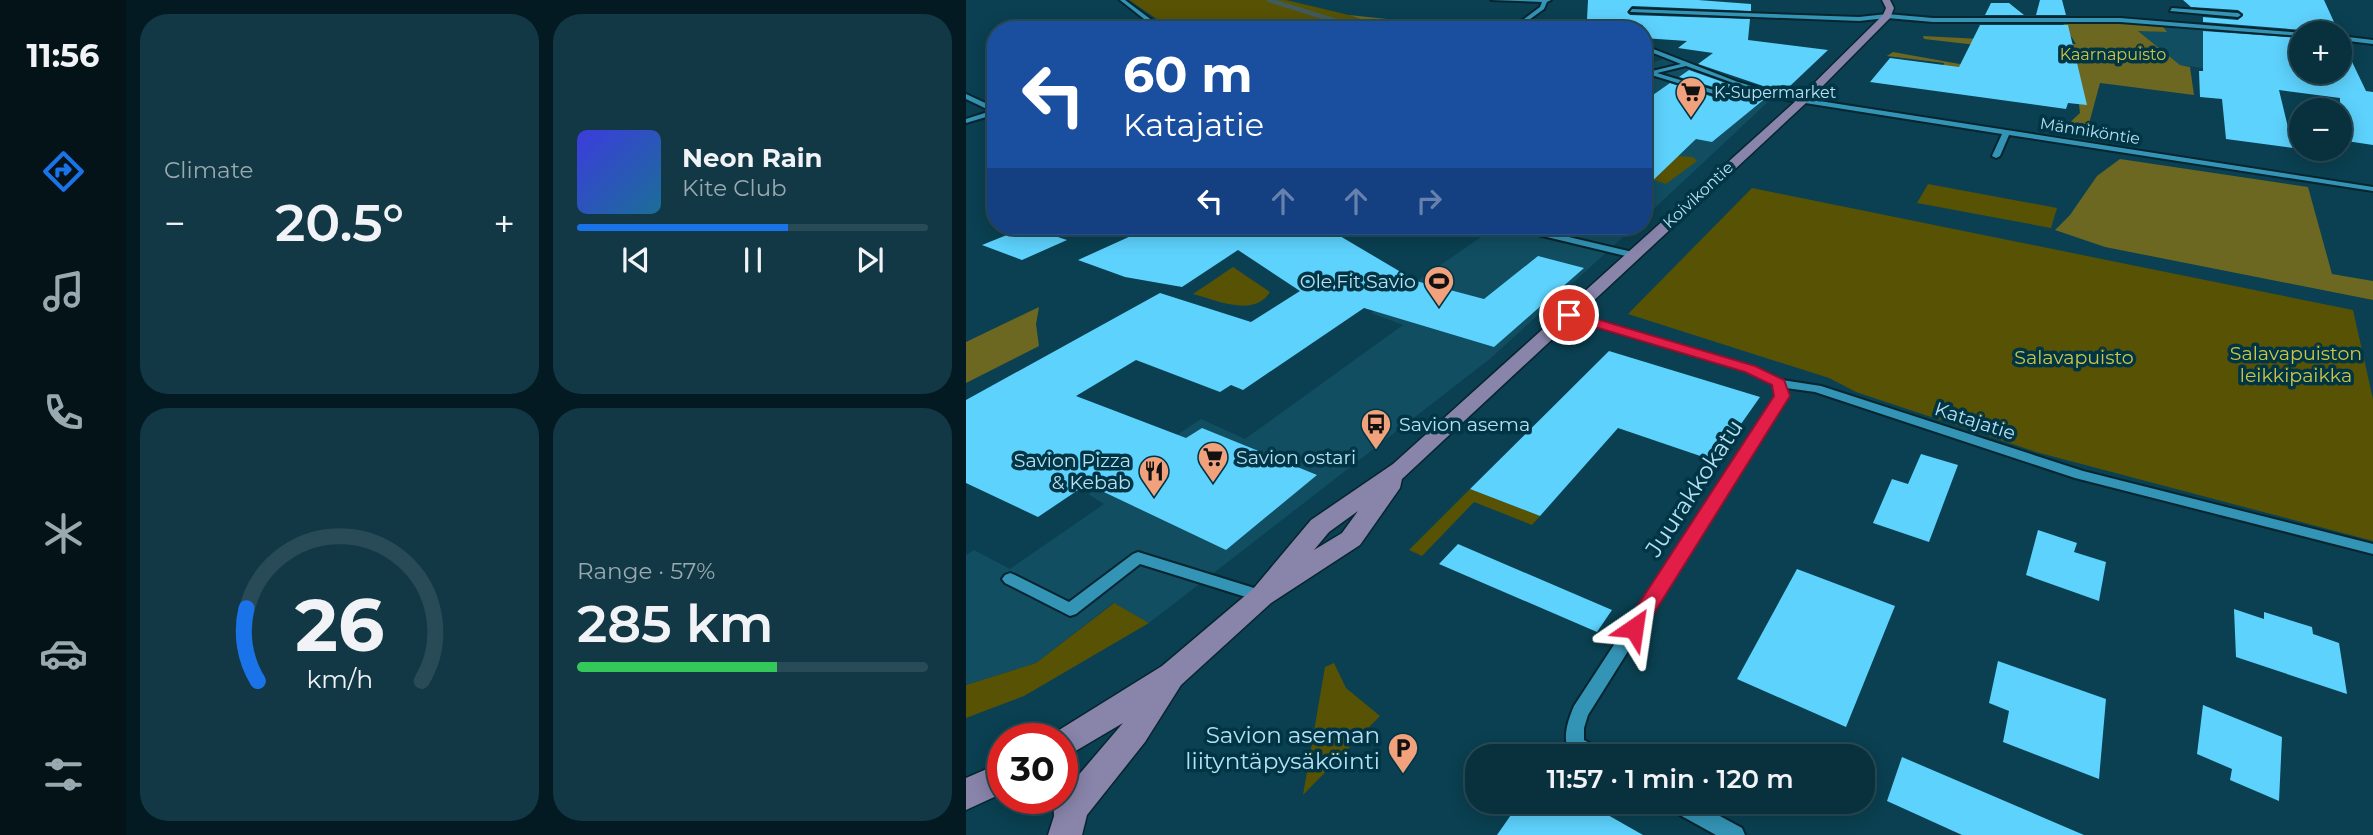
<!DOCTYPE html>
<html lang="en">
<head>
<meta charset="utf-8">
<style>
	:root { --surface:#08303d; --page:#113844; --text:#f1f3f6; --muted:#98a9b0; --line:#294b57; --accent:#1a73e8 }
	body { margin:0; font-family:Montserrat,sans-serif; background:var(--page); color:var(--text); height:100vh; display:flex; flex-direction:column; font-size:26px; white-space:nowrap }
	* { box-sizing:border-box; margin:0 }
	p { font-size:23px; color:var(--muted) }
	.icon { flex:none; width:38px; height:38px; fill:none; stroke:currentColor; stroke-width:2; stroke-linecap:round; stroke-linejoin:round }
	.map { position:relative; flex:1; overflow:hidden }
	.side { display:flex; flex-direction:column; gap:14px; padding:14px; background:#041a22; width:840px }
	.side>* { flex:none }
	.banner { position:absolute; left:21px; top:21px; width:665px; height:214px; border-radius:28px; box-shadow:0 4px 18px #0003,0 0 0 2px var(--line); background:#1a4fa0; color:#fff; overflow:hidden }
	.controls { position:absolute; left:1323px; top:21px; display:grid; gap:14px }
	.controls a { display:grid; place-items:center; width:63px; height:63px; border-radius:50%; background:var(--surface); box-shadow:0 4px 18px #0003,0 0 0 2px var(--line); font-size:35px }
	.speed { position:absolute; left:21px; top:723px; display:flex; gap:14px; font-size:35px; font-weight:700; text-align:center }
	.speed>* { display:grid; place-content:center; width:91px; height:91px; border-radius:50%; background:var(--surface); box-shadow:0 4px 18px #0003,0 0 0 2px var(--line); line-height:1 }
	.speed .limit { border:10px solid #d22; background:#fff; color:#111 }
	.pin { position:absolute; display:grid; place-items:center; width:60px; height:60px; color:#fff; margin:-30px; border:4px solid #fff; border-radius:50%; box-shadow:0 2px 7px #0007 }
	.me { position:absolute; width:77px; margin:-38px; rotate:32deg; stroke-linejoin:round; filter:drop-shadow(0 0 5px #0008) }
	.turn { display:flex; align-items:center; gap:24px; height:147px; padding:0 21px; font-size:32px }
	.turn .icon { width:91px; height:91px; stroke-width:2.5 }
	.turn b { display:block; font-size:49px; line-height:60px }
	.lanes { display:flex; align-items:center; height:66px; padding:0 21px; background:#0003; justify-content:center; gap:35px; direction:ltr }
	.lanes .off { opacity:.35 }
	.big { font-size:52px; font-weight:600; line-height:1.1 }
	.side .tile { flex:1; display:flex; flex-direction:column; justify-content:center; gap:10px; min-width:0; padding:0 24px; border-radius:28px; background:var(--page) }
	.side .dial { align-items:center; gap:0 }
	.dial svg { height:182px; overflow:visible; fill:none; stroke:var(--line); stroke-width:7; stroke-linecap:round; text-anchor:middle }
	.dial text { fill:var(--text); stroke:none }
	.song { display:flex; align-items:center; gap:21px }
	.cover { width:84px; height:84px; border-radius:10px; background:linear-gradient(135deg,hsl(240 70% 55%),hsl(200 70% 35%)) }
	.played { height:7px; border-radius:4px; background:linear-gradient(90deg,var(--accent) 60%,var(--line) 60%) }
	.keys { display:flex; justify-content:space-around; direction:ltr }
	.heat { display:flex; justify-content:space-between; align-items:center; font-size:38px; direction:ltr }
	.charge { height:10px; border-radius:5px; background:linear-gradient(90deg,#34c759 57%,var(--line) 0) }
	.side .tiles { flex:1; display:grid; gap:14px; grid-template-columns:repeat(2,1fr) }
	.trip { position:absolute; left:499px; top:744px; width:410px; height:70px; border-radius:28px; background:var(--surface); box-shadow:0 4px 18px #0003,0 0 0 2px var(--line); font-weight:600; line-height:70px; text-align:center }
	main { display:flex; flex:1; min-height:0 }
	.tabs { display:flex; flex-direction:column; width:126px; justify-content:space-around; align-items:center; background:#031318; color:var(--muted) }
	.tabs .icon { width:49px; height:49px }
	.tabs .active { color:var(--accent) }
	.tabs b { font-size:32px; color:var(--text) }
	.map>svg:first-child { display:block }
	.built { fill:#114e61 }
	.green { fill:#575204 }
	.forest { fill:#6c6721 }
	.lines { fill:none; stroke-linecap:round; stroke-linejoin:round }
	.stream { stroke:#415b5a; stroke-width:4.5 }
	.building { fill:#5dd2fd }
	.minor-casing { stroke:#06252f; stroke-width:4 }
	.major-casing { stroke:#06252f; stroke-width:3 }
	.minor { fill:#3494b6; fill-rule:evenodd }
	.major { fill:#8984aa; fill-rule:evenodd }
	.route { fill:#e11d48; stroke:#92132f; stroke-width:2 }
	.labels { text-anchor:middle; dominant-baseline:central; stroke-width:7; stroke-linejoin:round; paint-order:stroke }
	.far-park-label { font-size:16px; fill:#cdc546; stroke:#003546 }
	.far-poi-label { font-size:16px; fill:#b7e1f3; stroke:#003546; text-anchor:start }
	.far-street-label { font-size:16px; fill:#b7e1f3; stroke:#003546 }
	.poi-label { font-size:19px; fill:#b7e1f3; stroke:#003546; text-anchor:end }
	.park-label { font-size:19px; fill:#cdc546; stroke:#003546 }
	.street-label { font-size:19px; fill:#b7e1f3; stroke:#003546 }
	.near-street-label { font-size:23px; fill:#b7e1f3; stroke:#003546 }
	.near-poi-label { font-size:23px; fill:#b7e1f3; stroke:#003546; text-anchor:end }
</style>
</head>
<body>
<main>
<nav class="tabs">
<b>11:56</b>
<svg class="icon active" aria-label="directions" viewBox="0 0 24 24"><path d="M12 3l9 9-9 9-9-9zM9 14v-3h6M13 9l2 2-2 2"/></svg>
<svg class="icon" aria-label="music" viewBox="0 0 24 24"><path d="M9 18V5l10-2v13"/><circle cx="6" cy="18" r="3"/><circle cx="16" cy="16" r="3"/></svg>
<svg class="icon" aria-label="phone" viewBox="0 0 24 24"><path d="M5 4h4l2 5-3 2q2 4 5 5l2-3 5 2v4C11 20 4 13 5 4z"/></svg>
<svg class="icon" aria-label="climate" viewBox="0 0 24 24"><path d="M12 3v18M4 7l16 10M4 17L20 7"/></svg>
<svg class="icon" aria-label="car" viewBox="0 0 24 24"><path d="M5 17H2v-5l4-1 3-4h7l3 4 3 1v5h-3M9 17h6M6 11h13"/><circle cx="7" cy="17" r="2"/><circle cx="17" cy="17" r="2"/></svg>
<svg class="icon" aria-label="filters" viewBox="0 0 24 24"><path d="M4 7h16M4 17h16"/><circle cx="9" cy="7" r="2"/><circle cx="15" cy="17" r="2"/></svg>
</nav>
<section class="side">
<div class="tiles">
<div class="tile"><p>Climate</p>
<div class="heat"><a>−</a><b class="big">20.5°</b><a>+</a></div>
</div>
<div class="tile">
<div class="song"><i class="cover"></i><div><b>Neon Rain</b><p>Kite Club</p></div></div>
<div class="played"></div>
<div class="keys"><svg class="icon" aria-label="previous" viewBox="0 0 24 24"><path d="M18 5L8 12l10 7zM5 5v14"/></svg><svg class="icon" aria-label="pause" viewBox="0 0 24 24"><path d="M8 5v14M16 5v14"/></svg><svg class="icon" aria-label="next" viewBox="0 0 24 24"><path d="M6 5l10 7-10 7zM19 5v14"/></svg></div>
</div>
<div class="tile dial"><svg viewBox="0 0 100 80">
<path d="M14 69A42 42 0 1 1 86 69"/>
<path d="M14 69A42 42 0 0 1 9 37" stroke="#1a73e8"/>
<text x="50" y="56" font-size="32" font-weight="700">26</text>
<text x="50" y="72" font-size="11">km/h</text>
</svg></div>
<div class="tile"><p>Range · 57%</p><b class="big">285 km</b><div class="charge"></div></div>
</div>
</section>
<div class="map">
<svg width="1407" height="835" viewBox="0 0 1407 835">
	<rect width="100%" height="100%" fill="#0a4051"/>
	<path class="built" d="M1196,25L1306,34L1318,79L1214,65L1171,30L1200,32Z
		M700,58L803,101L677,219V66Z
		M531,226H669L525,358L183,623L147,603L70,663L0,685V555L8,550L44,569L138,504L122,494L235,419L279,439L437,325L405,313Z"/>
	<path class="green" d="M163,0H320L383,15L425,30H207Z
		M698,155L727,157L731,161L700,184L688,180Z
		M962,184L1091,208L1085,228L951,203Z
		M786,188L1387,310L1407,399V541L1070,452L890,392L863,378L662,314Z
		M267,267L304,292C288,318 250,300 227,294Z
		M504,489L574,516L566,525L508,502L456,556L443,550Z
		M148,603L183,623L58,696L0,718V685L70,663Z
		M368,663L380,688L414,716L337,795L359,667Z"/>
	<path class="forest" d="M383,15L526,30H425Z
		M1096,22L1196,25L1201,32L1172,31L1214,65L1224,67L1228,95L1134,83L1121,131L1117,134L1103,133L1101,125L1114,113L1111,89L976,69L978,63L921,56L927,52L1055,75L1063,51L958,39L957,36L1110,44Z
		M1154,159L1342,187L1366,274L1407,281V300L1139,247L1089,230L1104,215L1131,176Z
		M73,307L70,324L73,346L0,383V342Z"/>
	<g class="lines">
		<path class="stream" d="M303,0L399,30"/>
	</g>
	<path class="building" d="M622,0H732L785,4V11L666,6L661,12L664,15L784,19L782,40L862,50L824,86L816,85L809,90L732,64L747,53L712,48L721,41L677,38V25L621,20Z
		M1074,0H1096L1100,15H1070Z
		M1217,0H1358L1373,33H1339L1337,30L1237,22V17L1272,20L1277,14L1272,10L1225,7Z
		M1025,3H1043L1058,15H1019Z
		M1014,25H1102L1121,105L1102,103L1100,109L904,82L924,58L993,67Z
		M1237,31L1335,38V72H1374V43H1377L1400,91L1407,92V145L1374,140V98L1313,90L1327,148L1260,139L1256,99L1234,97L1233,71H1237Z
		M723,70L771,87L751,88L713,77Z
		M704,83L750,98L785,96L789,93L801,97L746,142L730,139L677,190V102Z
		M187,226H344L349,229L357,226L450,281L518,299L572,256L618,268L528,347L398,308L277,390L265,385L254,392L170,360L110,396L220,438L236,428L351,475L260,550L121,484L72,517L0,483V400L194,293L285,322L334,291L272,250L216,287L159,277L112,260Z
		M61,227L101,240L56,260L16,245Z
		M643,351L794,397L749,461L652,428L574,516L504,489Z
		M955,454L992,465L963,542L907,523L926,479L942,484Z
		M1072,530L1111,543L1108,552L1140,562L1133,601L1060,575Z
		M492,544L646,610L631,632L473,564Z
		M831,569L929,606L880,727L771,679Z
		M1268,609L1298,619V612L1346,627L1347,634L1373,643L1381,694L1270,657Z
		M1032,661L1140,699L1133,779L1037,742L1043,711L1023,703Z
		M1237,705L1316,737L1313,801L1264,780L1266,769L1231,754Z
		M936,757L1118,835H996L921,801Z
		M554,802H619L677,835H531Z"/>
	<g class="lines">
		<g class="minor-casing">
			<path id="minor" d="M154,0H159L199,30H192Z
				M525,0H585L581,2L578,9L556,25L554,22L574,7L576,2Z
				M1206,8L1272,13L1275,15L1272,17L1204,11Z
				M666,9L893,17L921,14L967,18H1154L1337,33L1335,36L1154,22H967L921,18L893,21L664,12Z
				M626,25L634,29L635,30L624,28Z
				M1374,36L1407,40V44L1374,40Z
				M677,45L772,82L821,96L1407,187V191L1043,135L1034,156L1030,158L1026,156L1036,134L820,100L788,90L785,93L751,95L682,74V72L715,64L677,49ZM720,66L784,89L751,91L691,73Z
				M0,94L30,108V114L0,123V119L25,111L0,99Z
				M542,226H556L671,253L673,255L668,258L543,228Z
				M603,312L788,367L816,380L855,386L1117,471L1407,544V554L1109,478L849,392L820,388L822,396L622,715L618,728V740L636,750L639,756C632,756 623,757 615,756C591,752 601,722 608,706L810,396L808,385L780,371L599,317V313Z
				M172,552L301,592L304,596L301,600L296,602L174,564L110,614L104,616L39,583L36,579L39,575L44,573L49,575L103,602L167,554Z
				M700,802H728L776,828L779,835H750L703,809Z"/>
		</g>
		<g class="major-casing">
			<path id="major" d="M916,0H924L928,8L924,18L840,103L436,479L434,488L394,545L305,603L215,685L179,742L121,815L116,835H82L88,816L87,798H96V769L107,773L110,778L157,723L96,759V738H83L85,735L196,666L287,589L345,520L427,464L832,99L917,15L920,8ZM392,511L376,533L348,550L363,532Z
				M37,762V793L0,810V778Z"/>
		</g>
		<use href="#minor" class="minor"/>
		<use href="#major" class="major"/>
	</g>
	<path class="route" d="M603,311L789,366L818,380L824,396L675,634L668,636L661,634L658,628L661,622L808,396L806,385L779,372L599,318V312Z"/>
	<defs>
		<g id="supermarket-pin" transform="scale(1.575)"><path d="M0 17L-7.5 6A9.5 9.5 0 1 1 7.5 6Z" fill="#f1a17c" stroke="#003546"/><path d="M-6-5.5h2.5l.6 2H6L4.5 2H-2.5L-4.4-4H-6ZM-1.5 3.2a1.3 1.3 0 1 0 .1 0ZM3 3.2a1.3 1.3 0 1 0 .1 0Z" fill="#111"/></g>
		<g id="stadium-pin" transform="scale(1.575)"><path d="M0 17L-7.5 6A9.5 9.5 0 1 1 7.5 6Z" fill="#f1a17c" stroke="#003546"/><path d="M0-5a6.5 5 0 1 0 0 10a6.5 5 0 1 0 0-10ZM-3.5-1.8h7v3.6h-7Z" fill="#111"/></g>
		<g id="bus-pin" transform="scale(1.575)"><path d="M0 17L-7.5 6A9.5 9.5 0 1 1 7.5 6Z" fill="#f1a17c" stroke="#003546"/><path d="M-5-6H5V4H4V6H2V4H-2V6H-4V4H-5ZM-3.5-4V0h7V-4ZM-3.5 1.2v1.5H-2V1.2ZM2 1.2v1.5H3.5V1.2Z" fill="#111"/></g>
		<g id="restaurant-pin" transform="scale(1.575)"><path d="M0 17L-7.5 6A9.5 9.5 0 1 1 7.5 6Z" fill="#f1a17c" stroke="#003546"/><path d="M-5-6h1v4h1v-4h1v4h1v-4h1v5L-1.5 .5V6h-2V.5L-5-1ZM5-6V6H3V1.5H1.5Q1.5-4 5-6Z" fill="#111"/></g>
		<g id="parking-pin" transform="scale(1.575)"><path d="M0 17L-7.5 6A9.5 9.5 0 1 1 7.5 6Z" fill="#f1a17c" stroke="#003546"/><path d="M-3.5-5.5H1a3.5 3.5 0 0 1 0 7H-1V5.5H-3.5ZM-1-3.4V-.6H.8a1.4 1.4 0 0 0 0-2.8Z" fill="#111"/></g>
	</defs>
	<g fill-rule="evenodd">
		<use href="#supermarket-pin" x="725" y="92"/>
		<use href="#stadium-pin" x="473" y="281"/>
		<use href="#bus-pin" x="410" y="424"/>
		<use href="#supermarket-pin" x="247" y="457"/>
		<use href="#restaurant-pin" x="188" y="471"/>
		<use href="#parking-pin" x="437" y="748"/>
	</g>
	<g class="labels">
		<g class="far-park-label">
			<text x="1147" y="54">Kaarnapuisto</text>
		</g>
		<g class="far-poi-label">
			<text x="748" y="92">K-Supermarket</text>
		</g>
		<g class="far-street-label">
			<text transform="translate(1124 131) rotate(9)">Männiköntie</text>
			<text transform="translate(732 195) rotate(-43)">Koivikontie</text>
		</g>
		<g class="poi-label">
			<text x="450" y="281">Ole.Fit Savio</text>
			<text x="433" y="424" text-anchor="start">Savion asema</text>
			<text x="270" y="457" text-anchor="start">Savion ostari</text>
			<text x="165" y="460">Savion Pizza<tspan x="165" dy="22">&amp; Kebab</tspan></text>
		</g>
		<g class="park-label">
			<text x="1330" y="353">Salavapuiston<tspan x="1330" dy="22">leikkipaikka</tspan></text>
			<text x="1108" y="357">Salavapuisto</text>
		</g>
		<g class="street-label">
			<text transform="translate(1009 421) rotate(18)">Katajatie</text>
		</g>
		<g class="near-street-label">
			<text transform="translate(728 488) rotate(-57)">Juurakkokatu</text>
		</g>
		<g class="near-poi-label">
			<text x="414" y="735">Savion aseman<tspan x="414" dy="26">liityntäpysäköinti</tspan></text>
		</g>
	</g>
</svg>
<div class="controls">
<a>+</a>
<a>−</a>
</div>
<div class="speed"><div class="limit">30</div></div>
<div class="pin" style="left:603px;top:315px;background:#d93025"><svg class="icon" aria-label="arrive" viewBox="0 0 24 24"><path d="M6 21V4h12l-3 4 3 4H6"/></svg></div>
<svg class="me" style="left:668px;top:628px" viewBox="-20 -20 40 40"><path d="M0-17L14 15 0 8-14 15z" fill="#e11d48" stroke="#fff" stroke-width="4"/></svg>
<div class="trip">11:57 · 1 min · 120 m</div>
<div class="banner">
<div class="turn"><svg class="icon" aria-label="left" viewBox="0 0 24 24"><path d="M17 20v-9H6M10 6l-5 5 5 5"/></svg><div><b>60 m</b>Katajatie</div></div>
<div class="lanes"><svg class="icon" aria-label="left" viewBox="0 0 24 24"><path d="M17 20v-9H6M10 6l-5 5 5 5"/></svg><svg class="icon off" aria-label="ahead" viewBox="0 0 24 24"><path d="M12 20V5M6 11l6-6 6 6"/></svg><svg class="icon off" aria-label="ahead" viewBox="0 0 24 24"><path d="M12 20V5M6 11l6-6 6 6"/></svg><svg class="icon off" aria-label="right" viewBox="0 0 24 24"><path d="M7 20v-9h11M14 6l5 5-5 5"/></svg></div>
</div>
</div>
</main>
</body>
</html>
